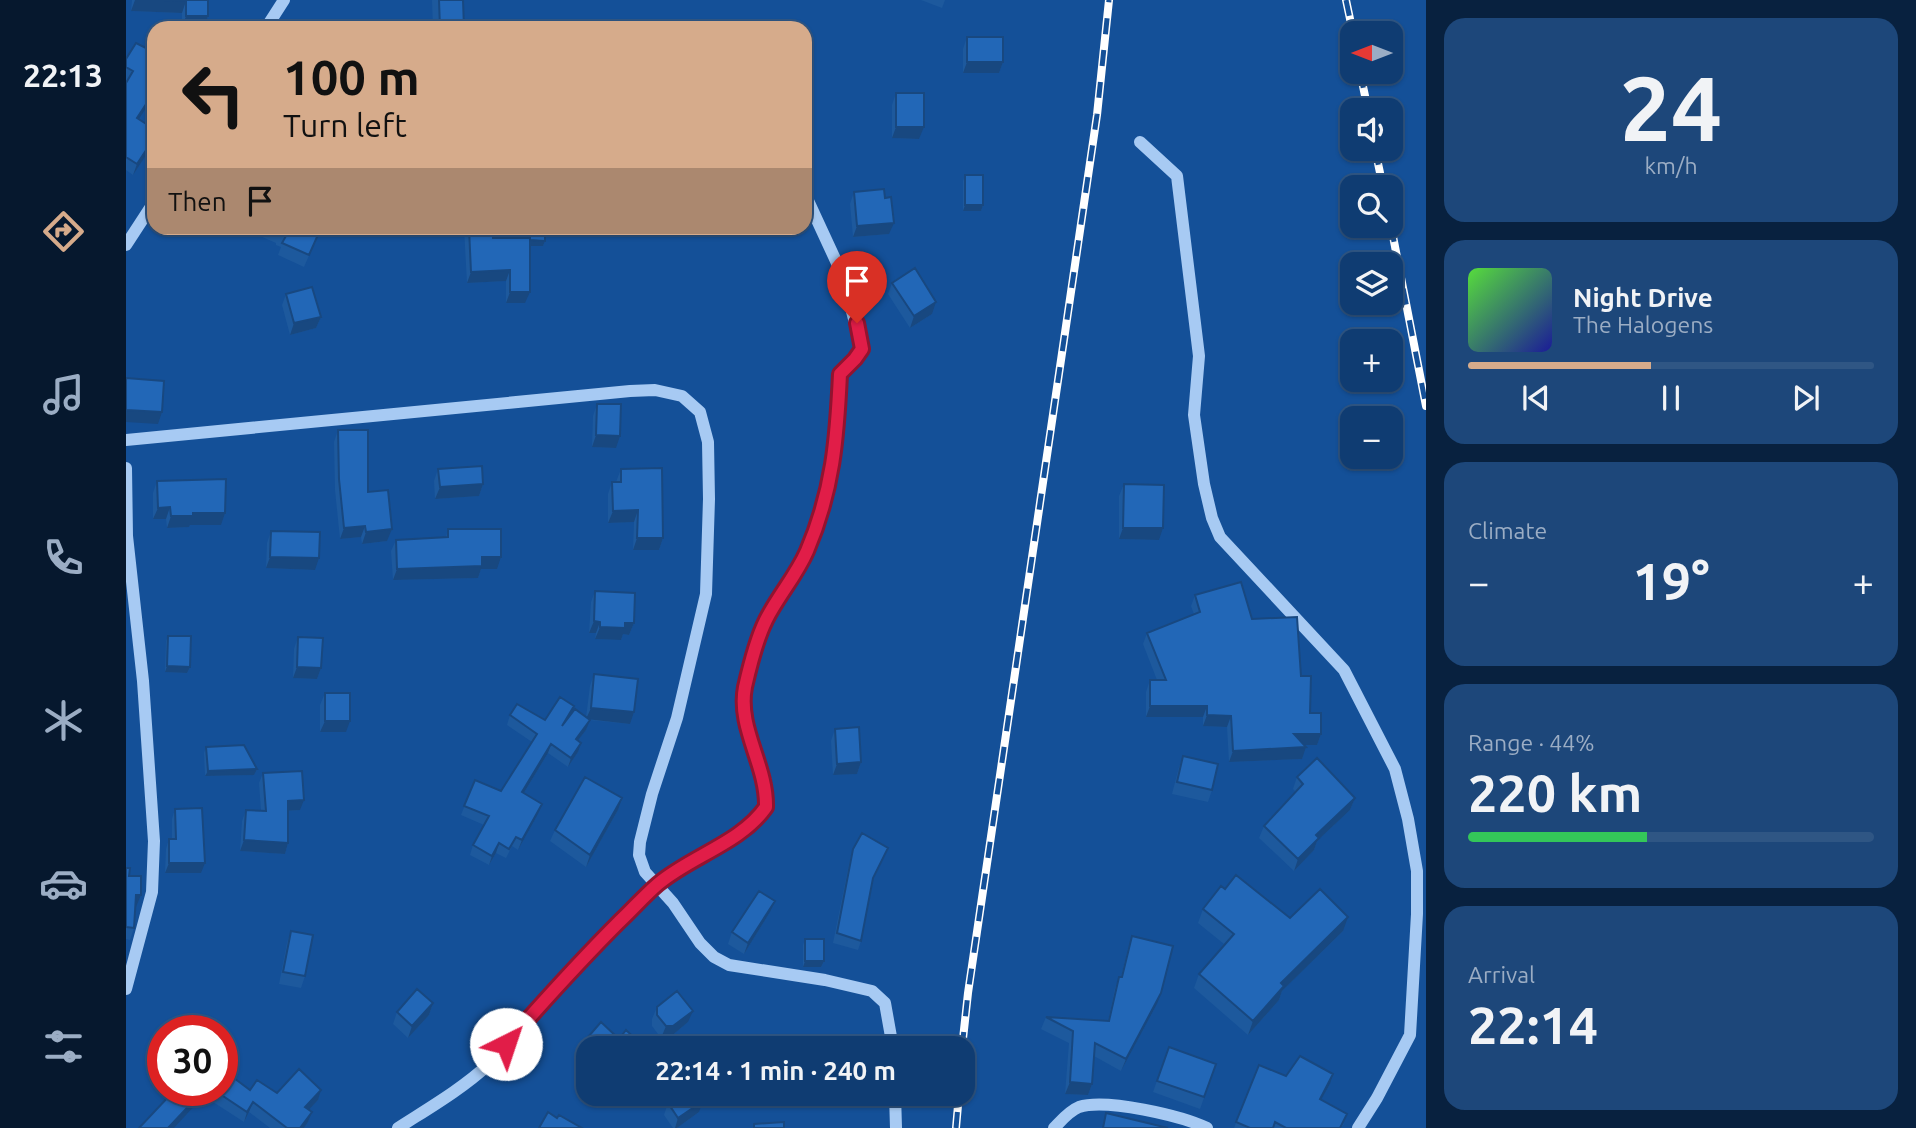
<!DOCTYPE html>
<html lang="en">
<head>
<meta charset="utf-8">
<style>
	:root { --surface:#0f3c72; --page:#1d477a; --text:#f1f3f6; --muted:#9badc4; --line:#2f5684; --accent:#d6ab8b }
	body { margin:0; font-family:Ubuntu,sans-serif; background:var(--page); color:var(--text); height:100vh; display:flex; flex-direction:column; font-size:26px; white-space:nowrap }
	* { box-sizing:border-box; margin:0 }
	p { font-size:23px; color:var(--muted) }
	.icon { flex:none; width:38px; height:38px; fill:none; stroke:currentColor; stroke-width:2; stroke-linecap:round; stroke-linejoin:round }
	.map { position:relative; flex:1; overflow:hidden }
	.side { display:flex; flex-direction:column; gap:18px; padding:18px; background:#08213f; width:490px }
	.side>* { flex:none }
	.hud { position:absolute; left:21px; top:21px; width:665px; height:214px; border-radius:21px; box-shadow:0 2px 5px #0004,0 0 0 2px var(--line); background:#d6ab8b; color:#111; overflow:hidden }
	.needle { width:46px; rotate:270deg }
	.buttons { position:absolute; left:1214px; top:21px; display:grid; gap:14px }
	.buttons a { display:grid; place-items:center; width:63px; height:63px; border-radius:14px; background:var(--surface); box-shadow:0 2px 5px #0004,0 0 0 2px var(--line); font-size:35px }
	.speed { position:absolute; left:21px; top:1015px; display:flex; gap:14px; font-size:35px; font-weight:700; text-align:center }
	.speed>* { display:grid; place-content:center; width:91px; height:91px; border-radius:50%; background:var(--surface); box-shadow:0 2px 5px #0004,0 0 0 2px var(--line); line-height:1 }
	.speed .limit { border:10px solid #d22; background:#fff; color:#111 }
	.pin { position:absolute; display:grid; place-items:center; width:60px; height:60px; color:#fff; margin:-72px -30px; border-radius:50% 50% 50% 0; rotate:-45deg; box-shadow:0 0 7px #0007 }
	.pin .icon { rotate:45deg }
	.me { position:absolute; width:77px; margin:-38px; rotate:41deg; stroke-linejoin:round; filter:drop-shadow(0 0 5px #0008) }
	.turn { display:flex; align-items:center; gap:24px; height:147px; padding:0 21px; font-size:32px }
	.turn .icon { width:91px; height:91px; stroke-width:2.5 }
	.turn b { display:block; font-size:49px; line-height:60px }
	.then { display:flex; align-items:center; height:66px; padding:0 21px; background:#0003; gap:14px; font-size:26px }
	.big { font-size:52px; font-weight:600; line-height:1.1 }
	.side .tile { flex:1; display:flex; flex-direction:column; justify-content:center; gap:10px; min-width:0; padding:0 24px; border-radius:21px; background:var(--page) }
	.side .dial { align-items:center; gap:0 }
	.dial b { font-size:91px; line-height:1 }
	.song { display:flex; align-items:center; gap:21px }
	.cover { width:84px; height:84px; border-radius:10px; background:linear-gradient(135deg,hsl(110 70% 55%),hsl(240 70% 35%)) }
	.played { height:7px; border-radius:4px; background:linear-gradient(90deg,var(--accent) 45%,var(--line) 45%) }
	.keys { display:flex; justify-content:space-around; direction:ltr }
	.heat { display:flex; justify-content:space-between; align-items:center; font-size:38px; direction:ltr }
	.charge { height:10px; border-radius:5px; background:linear-gradient(90deg,#34c759 44%,var(--line) 0) }
	.trip { position:absolute; left:450px; top:1036px; width:399px; height:70px; border-radius:21px; background:var(--surface); box-shadow:0 2px 5px #0004,0 0 0 2px var(--line); font-weight:600; line-height:70px; text-align:center }
	main { display:flex; flex:1; min-height:0 }
	.tabs { display:flex; flex-direction:column; width:126px; justify-content:space-around; align-items:center; background:#06182e; color:var(--muted) }
	.tabs .icon { width:49px; height:49px }
	.tabs .selected { color:var(--accent) }
	.tabs b { font-size:32px; color:var(--text) }
	.map>svg:first-child { display:block }
	.lines { fill:none; stroke-linecap:round; stroke-linejoin:round }
	.minor { stroke:#a7caf3; stroke-width:12 }
	.rail-casing { stroke:#fff; stroke-width:8 }
	.rail { stroke:#145098; stroke-width:5; stroke-dasharray:16; stroke-linecap:butt }
	.wall { fill:#1d599d }
	.shaded-wall { fill:#184880 }
	.building { fill:#2267b7; stroke:#184880; stroke-width:2 }
	.route-casing { stroke:#92132f; stroke-width:18 }
	.route { stroke:#e11d48; stroke-width:12 }
</style>
</head>
<body>
<main>
<nav class="tabs">
<b>22:13</b>
<svg class="icon selected" aria-label="directions" viewBox="0 0 24 24"><path d="M12 3l9 9-9 9-9-9zM9 14v-3h6M13 9l2 2-2 2"/></svg>
<svg class="icon" aria-label="music" viewBox="0 0 24 24"><path d="M9 18V5l10-2v13"/><circle cx="6" cy="18" r="3"/><circle cx="16" cy="16" r="3"/></svg>
<svg class="icon" aria-label="phone" viewBox="0 0 24 24"><path d="M5 4h4l2 5-3 2q2 4 5 5l2-3 5 2v4C11 20 4 13 5 4z"/></svg>
<svg class="icon" aria-label="climate" viewBox="0 0 24 24"><path d="M12 3v18M4 7l16 10M4 17L20 7"/></svg>
<svg class="icon" aria-label="car" viewBox="0 0 24 24"><path d="M5 17H2v-5l4-1 3-4h7l3 4 3 1v5h-3M9 17h6M6 11h13"/><circle cx="7" cy="17" r="2"/><circle cx="17" cy="17" r="2"/></svg>
<svg class="icon" aria-label="filters" viewBox="0 0 24 24"><path d="M4 7h16M4 17h16"/><circle cx="9" cy="7" r="2"/><circle cx="15" cy="17" r="2"/></svg>
</nav>
<div class="map">
<svg width="1300" height="1128" viewBox="0 0 1300 1128">
	<rect width="100%" height="100%" fill="#145098"/>
	<g class="lines">
		<path class="minor" d="M140,28L158,0
			M1014,142L1051,176L1073,356L1068,415L1078,484L1086,518L1094,537L1218,670L1269,769L1282,819L1291,871V914L1284,1035L1251,1098L1232,1128
			M0,245L28,202
			M0,440L504,391L529,390L556,396L574,412L582,442L583,499L580,594L551,718L526,794L514,842L513,855L519,872L547,903L574,943L588,957L603,965L699,980L746,991L759,1003L767,1048
			M0,468L1,536L17,681L28,841L26,892L0,989
			M769,1094L770,1128
			M272,1128C303,1108 336,1089 363,1064C391,1038 413,1004 439,976C467,945 498,914 529,886C552,866 632,830 640,806C649,777 612,727 619,688C623,666 630,643 639,622C650,598 668,578 680,554C707,497 711,435 714,374L729,359L736,349L716,274L679,194
			M928,1128C936,1120 943,1111 953,1107C980,1098 1056,1116 1081,1128"/>
		<g class="rail-casing">
			<path id="rail" d="M1220,0L1227,33
				M1234,72L1242,110
				M1249,149L1257,187
				M1265,226L1300,406
				M836,1048L842,993L971,115L983,0
				M830,1128L833,1094"/>
		</g>
		<use href="#rail" class="rail"/>
	</g>
	<path class="wall" d="M6,0H82V16L78,28H56V13L5,11Z
		M306,0H337L338,28H307Z
		M795,0H819L816,8Z
		M841,37L877,62L873,73H837V49Z
		M10,43L13,119L28,129L7,175L0,170V83L1,81L0,80V59Z
		M770,93L793,139L766,138V105Z
		M839,175L857,205L855,211H837V181Z
		M728,192L763,234L727,237L724,204Z
		M115,228H195L178,267L152,255L155,247L150,245V243Z
		M338,228H367V238H398V228H419V241L417,246H404L399,303H380V281L341,283Z
		M766,283L806,314L784,328L762,294Z
		M160,294L195,317L190,328L164,335L156,305Z
		M471,404L490,448L466,447L467,416Z
		M212,430L242,492L261,541L236,544L235,537L214,539L209,490L208,442Z
		M312,469L357,484L353,496L309,499L308,481Z
		M495,469L537,538L533,550H507L508,522L482,523V494L486,482H490Z
		M31,481L95,525H64L63,527L41,528L40,519H27V493Z
		M998,484L1033,540L993,539V496Z
		M322,529L371,569H355L352,578L267,580L265,551L270,540L320,537Z
		M145,531L189,570L140,568L141,543Z
		M469,591L508,623L503,635L497,634L495,640L469,639L470,633H463L465,602Z
		M1069,595L1126,619L1175,676L1184,713L1195,734L1191,745H1179L1176,759L1103,762L1101,727L1077,726V717H1020V692L1024,680H1031L1017,644L1021,633L1068,614L1065,606Z
		M42,636L64,667L61,673L39,672L40,641Z
		M172,637L195,668L191,679L167,678L168,649Z
		M468,674L504,724L463,720L460,730L452,740V752L442,767L422,753L398,793L416,804L412,814L392,850L386,846L380,858L370,853L363,865L344,855L347,845L358,825L335,815L349,780L375,791L406,742L381,725L384,715L419,720L446,713L460,718L464,686Z
		M199,693L220,732H194V705Z
		M709,729L735,762L731,774L707,775L705,741Z
		M80,747L128,775L79,776L78,753Z
		M1057,756L1086,790L1082,802L1046,794L1053,767Z
		M137,773L174,810L162,811V843L159,854L114,851L116,821L120,810L135,811L133,783Z
		M1171,777L1229,798L1224,810L1191,841L1188,850L1168,871L1133,838L1138,826L1170,792L1167,789Z
		M49,809L75,873H39L40,849L43,839H46V819Z
		M492,810L460,867L424,841L429,830Z
		M727,849L758,857L746,882L735,941L732,950L707,943L724,859Z
		M0,868L3,876L10,907H9L8,928L4,940L0,939Z
		M1099,889L1164,918L1217,931L1156,991L1153,1000L1122,1035L1068,988L1073,974L1098,944L1072,923L1077,909Z
		M644,912L618,954L602,944L606,932Z
		M165,931L179,976L175,988L153,984L161,943Z
		M1006,936L1031,1004L995,1071L968,1056L966,1084L962,1095L939,1094L943,1043L915,1029L920,1017L982,1021L989,988L993,977H995L1002,948Z
		M679,939L698,961L695,967H677V945Z
		M307,1003L303,1015L282,1038L267,1024L271,1012Z
		M531,1007L562,1022L543,1038H535L526,1026V1019Z
		M493,1039L515,1044L514,1048H462V1065L452,1055L456,1044Z
		M1043,1047L1090,1064L1074,1109L1027,1092Z
		M1133,1065L1160,1076L1204,1084L1195,1100L1218,1124L1215,1128H1108Z
		M56,1090H124L151,1093L192,1100L183,1109L186,1112L182,1122L178,1128H144L123,1112L118,1122L84,1100L78,1107L72,1102L50,1099Z
		M542,1103L573,1112L551,1128H547L538,1115Z"/>
	<path class="shaded-wall" d="M9,0H37L60,1L56,13L5,11Z
		M60,16H82L78,28H56Z
		M841,62H877L873,73H837Z
		M28,92V96L7,128L11,118Z
		M770,127H798L793,139L766,138Z
		M28,138V143L7,175L11,164Z
		M839,205H857L855,211H837Z
		M768,223L763,234L727,237L731,226Z
		M400,240L419,241L417,246H398Z
		M384,270L380,281L341,283L345,272Z
		M384,292H404L399,303H380Z
		M810,302L806,314L784,328L788,316Z
		M195,317L190,328L164,335L168,323Z
		M0,410L36,412L32,424L0,422Z
		M470,435L494,436L490,448L466,447Z
		M357,484L353,496L309,499L314,487Z
		M44,507L40,519H27L32,508Z
		M512,510L508,522L482,523L487,511Z
		M67,513H99L95,525H64L63,527L41,528L45,516Z
		M239,526L235,537L214,539L218,528Z
		M997,528H1037L1033,540L993,539Z
		M266,529L261,541L236,544L240,532Z
		M511,538H537L533,550H507Z
		M144,557L193,558L189,570L140,568Z
		M356,557H375L371,569H355L352,578L267,580L271,569Z
		M468,621L474,622L470,633H463Z
		M499,623H508L503,635L497,634L495,640L469,639L474,627Z
		M41,666L64,667L61,673L39,672Z
		M171,667L195,668L191,679L167,678Z
		M1024,706H1081L1077,717H1020Z
		M465,708L508,712L504,724L460,719Z
		M1081,715L1105,716L1101,727L1077,726Z
		M464,720L460,730L446,748L450,739Z
		M199,721H224L220,732H194Z
		M1168,734H1195L1191,745H1164Z
		M455,743L452,752L442,767L445,758Z
		M425,744L422,753L393,801L396,792Z
		M1180,747L1176,759L1103,762L1107,751Z
		M735,762L731,774L707,775L711,764Z
		M131,769L128,775L79,776L82,771Z
		M496,798L492,810L460,867L464,855Z
		M1229,798L1224,810L1191,841L1188,850L1168,871L1172,859L1190,835Z
		M178,800L174,810L158,811L162,801Z
		M416,804L412,814L392,850L396,840Z
		M118,840L162,843L159,854L114,851Z
		M373,843L370,853L363,865L366,856Z
		M43,863H79L75,873H39Z
		M10,895H15L10,907L6,906Z
		M649,901L644,912L618,954L622,943Z
		M1222,917L1217,931L1156,991L1153,1000L1122,1035L1127,1021L1155,983Z
		M679,961H698L695,967H677Z
		M1035,993L1031,1004L995,1071L1000,1059Z
		M307,1003L303,1015L282,1038L286,1026Z
		M567,1011L562,1022L543,1038H535L540,1026Z
		M1207,1074L1204,1084L1190,1109L1194,1099Z
		M944,1082L966,1084L962,1095L939,1094Z
		M87,1090L84,1100L78,1107L82,1097Z
		M195,1090L192,1100L176,1117L179,1107Z
		M75,1093L72,1102L48,1128H42Z
		M577,1101L573,1112L551,1128H549L552,1118Z
		M127,1102L123,1112L118,1122L121,1112Z
		M186,1112L182,1122L178,1128H174Z"/>
	<path class="building" d="M37,0H82V16H60V1Z
		M313,0H337L338,28H314Z
		M841,37H877V62H841Z
		M10,43L28,52V92L11,118L28,129V138L11,164L0,157V83L7,71L0,67V59Z
		M770,93H798V127H770Z
		M839,175H857V205H839Z
		M758,189L759,198L765,197L768,223L731,226L728,192Z
		M146,228H195L183,255L156,243L160,236L154,233L155,231Z
		M343,228H367V238H404V292H384V270L345,272Z
		M401,228H419V241L404,240V238H400Z
		M789,268L810,302L788,316L766,283Z
		M186,287L195,317L168,323L160,294Z
		M0,378L38,381L36,412L0,410Z
		M471,404H495L494,436L470,435Z
		M212,430H242V492L262,490L266,529L240,532L239,526L218,528L213,479Z
		M356,466L357,484L314,487L312,469Z
		M536,468L537,538H511L512,510L487,511L486,482H495V469Z
		M100,479L99,513H67V516H45L44,507L32,508L31,481Z
		M998,484L1038,485L1037,528H997Z
		M322,529H375V557H356V566L271,569L270,540L322,537Z
		M145,531L194,532L193,558L144,557Z
		M1115,582L1126,619L1171,617L1175,676H1185L1184,713H1195V734H1168L1180,747L1107,751L1105,716L1081,715V706H1024V680H1040L1021,633L1074,612L1069,595Z
		M469,591L509,593L508,623H499V628L474,627V622L468,621Z
		M42,636H65L64,667L41,666Z
		M172,637L197,638L195,668L171,667Z
		M468,674L512,679L508,712L465,708Z
		M199,693H224V721H199Z
		M434,697L448,706L436,726L449,709L464,720L450,739L455,743L445,758L425,744L396,792L416,804L396,840L390,837L383,849L373,843L366,856L347,845L363,816L338,806L349,780L375,791L411,734L384,715L391,704L419,720Z
		M733,727L735,762L711,764L709,729Z
		M118,745L131,769L82,771L80,747Z
		M1057,756L1092,764L1086,790L1051,782Z
		M1191,758L1229,798L1190,835L1193,838L1172,859L1138,826L1177,784L1171,777Z
		M176,771L178,800L162,801V843L118,840L120,810L140,811L137,773Z
		M459,777L496,798L464,855L429,830Z
		M76,808L79,863H43V839H50L49,809Z
		M736,833L762,848L747,878L735,941L711,933L727,849Z
		M0,868H4L3,876H15V895H10L8,928L0,927Z
		M1110,875L1164,918L1194,889L1222,917L1155,983L1158,986L1127,1021L1073,974L1108,934L1077,909L1095,886L1099,889Z
		M633,891L649,901L622,943L606,932Z
		M165,931L187,935L179,976L157,972Z
		M1006,936L1047,946L1035,993L1000,1059L969,1043L966,1084L944,1082L947,1031L920,1017L983,1021L993,977H996Z
		M679,939H698V961H679Z
		M291,989L307,1003L286,1026L271,1012Z
		M551,991L567,1011L547,1026H540L531,1015V1007Z
		M475,1022L493,1039L500,1030L515,1044L511,1048L462,1049L456,1044Z
		M1043,1047L1090,1064L1078,1097L1031,1081Z
		M1174,1056L1207,1074L1194,1099L1221,1114L1214,1128H1160L1149,1122L1147,1128H1124L1110,1122L1133,1065L1160,1076Z
		M96,1069L124,1090L131,1080L151,1093L173,1069L195,1090L179,1107L186,1112L174,1128H161L127,1102L121,1112L88,1090H96Z
		M56,1090H87L82,1097L75,1093L42,1128H13L45,1094L50,1099Z
		M555,1094H570L577,1101L552,1118L542,1103Z
		M422,1112L431,1118L433,1115L456,1128H413Z
		M980,1113L1042,1128H977Z
		M658,1122V1128H628V1124Z"/>
	<g class="lines">
		<g class="route-casing">
			<path id="route" d="M380,1044C417,1002 454,961 493,922C506,910 518,896 532,884C565,856 615,843 640,807C641,765 611,728 619,687C624,665 630,640 640,620C652,596 670,576 681,551C707,490 711,439 714,374L729,359L736,349L731,323"/>
		</g>
		<use href="#route" class="route"/>
	</g>
</svg>
<div class="buttons">
<a><svg class="needle" viewBox="-14 -14 28 28"><path d="M0-13l5 13h-10z" fill="#e53935"/><path d="M0 13l5-13h-10z" fill="#9badc4"/></svg></a>
<a><svg class="icon" aria-label="sound" viewBox="0 0 24 24"><path d="M4 9h4l5-4v14l-5-4H4zM17 9q2 3 0 6"/></svg></a>
<a><svg class="icon" aria-label="search" viewBox="0 0 24 24"><circle cx="10" cy="10" r="6"/><path d="M15 15l6 6"/></svg></a>
<a><svg class="icon" aria-label="layers" viewBox="0 0 24 24"><path d="M12 4l9 5-9 5-9-5zM3 14l9 5 9-5"/></svg></a>
<a>+</a>
<a>−</a>
</div>
<div class="speed"><div class="limit">30</div></div>
<div class="pin" style="left:731px;top:323px;background:#d93025"><svg class="icon" aria-label="arrive" viewBox="0 0 24 24"><path d="M6 21V4h12l-3 4 3 4H6"/></svg></div>
<svg class="me" style="left:380px;top:1044px" viewBox="-20 -20 40 40"><circle r="19" fill="#fff"/><path d="M0-13L10 11 0 6-10 11z" fill="#e11d48"/></svg>
<div class="trip">22:14 · 1 min · 240 m</div>
<div class="hud">
<div class="turn"><svg class="icon" aria-label="left" viewBox="0 0 24 24"><path d="M17 20v-9H6M10 6l-5 5 5 5"/></svg><div><b>100 m</b>Turn left</div></div>
<div class="then">Then<svg class="icon" aria-label="arrive" viewBox="0 0 24 24"><path d="M6 21V4h12l-3 4 3 4H6"/></svg></div>
</div>
</div>
<section class="side">
<div class="tile dial"><b>24</b><p>km/h</p></div>
<div class="tile">
<div class="song"><i class="cover"></i><div><b>Night Drive</b><p>The Halogens</p></div></div>
<div class="played"></div>
<div class="keys"><svg class="icon" aria-label="previous" viewBox="0 0 24 24"><path d="M18 5L8 12l10 7zM5 5v14"/></svg><svg class="icon" aria-label="pause" viewBox="0 0 24 24"><path d="M8 5v14M16 5v14"/></svg><svg class="icon" aria-label="next" viewBox="0 0 24 24"><path d="M6 5l10 7-10 7zM19 5v14"/></svg></div>
</div>
<div class="tile"><p>Climate</p>
<div class="heat"><a>−</a><b class="big">19°</b><a>+</a></div>
</div>
<div class="tile"><p>Range · 44%</p><b class="big">220 km</b><div class="charge"></div></div>
<div class="tile"><p>Arrival</p><b class="big">22:14</b></div>
</section>
</main>
</body>
</html>
